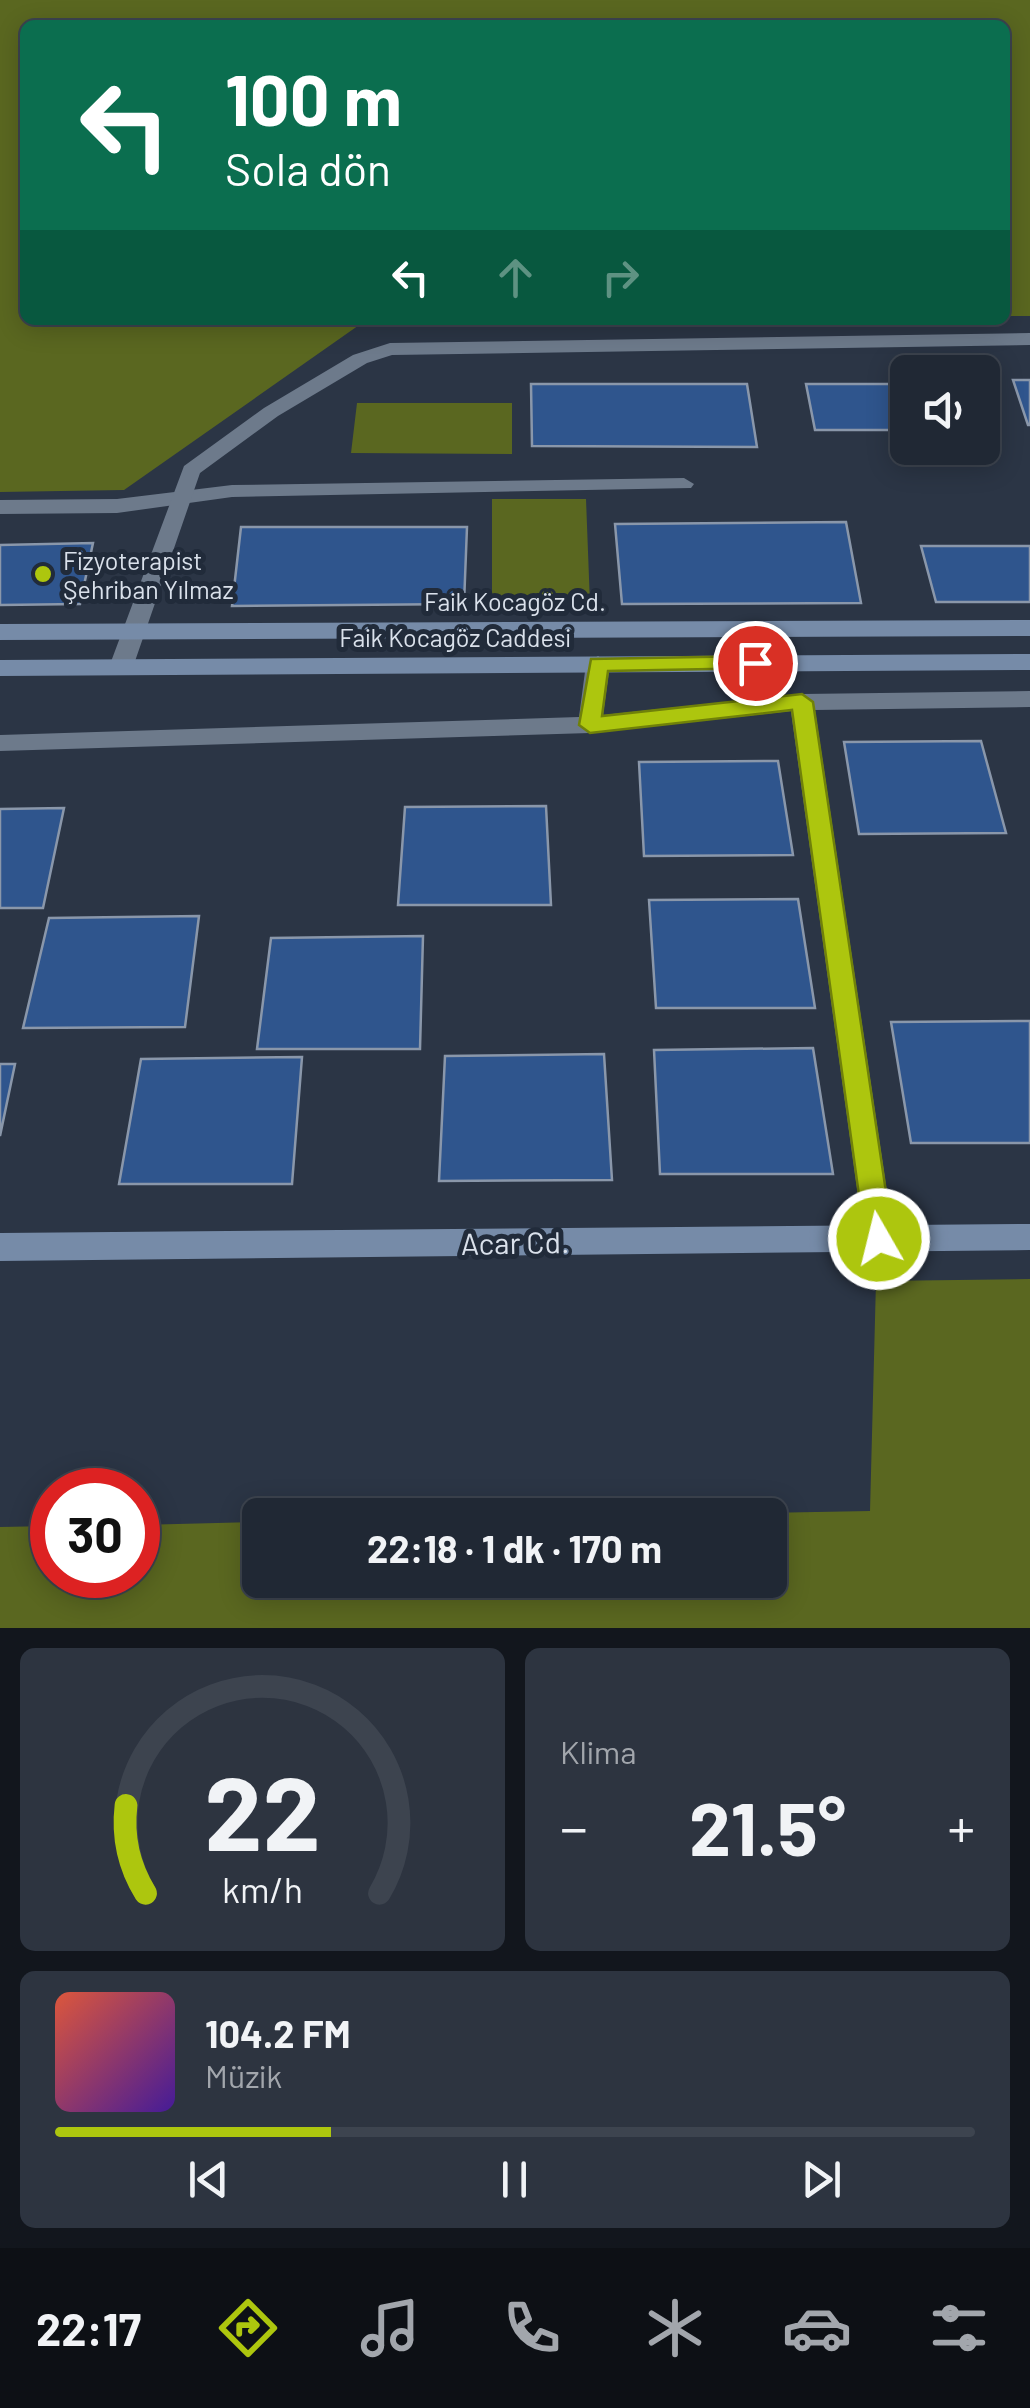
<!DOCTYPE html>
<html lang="tr">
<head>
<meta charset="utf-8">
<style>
	:root { --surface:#202834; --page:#2d3440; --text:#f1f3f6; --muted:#a2a6ac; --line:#3d444f; --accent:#adc60e }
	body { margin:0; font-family:Barlow,sans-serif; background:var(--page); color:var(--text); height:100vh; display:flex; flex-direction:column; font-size:38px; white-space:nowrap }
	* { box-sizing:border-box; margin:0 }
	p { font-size:32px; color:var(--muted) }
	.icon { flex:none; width:55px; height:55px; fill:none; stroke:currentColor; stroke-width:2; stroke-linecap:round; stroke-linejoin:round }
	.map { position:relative; height:1628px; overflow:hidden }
	.sheet { display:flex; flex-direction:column; gap:20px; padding:20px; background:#12161d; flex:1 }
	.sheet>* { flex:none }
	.guide { position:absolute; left:20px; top:20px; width:990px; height:305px; border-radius:15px; box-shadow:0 5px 25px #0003,0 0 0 2px var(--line); background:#0b6e4f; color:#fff; overflow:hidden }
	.buttons { position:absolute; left:890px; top:355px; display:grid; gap:20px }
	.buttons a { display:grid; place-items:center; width:110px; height:110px; border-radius:15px; background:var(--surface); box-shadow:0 5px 25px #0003,0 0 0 2px var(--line); font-size:50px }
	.speed { position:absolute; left:30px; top:1468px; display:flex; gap:20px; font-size:50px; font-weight:700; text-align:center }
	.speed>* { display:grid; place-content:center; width:130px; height:130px; border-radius:50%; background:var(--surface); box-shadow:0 5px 25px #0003,0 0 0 2px var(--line); line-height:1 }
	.speed .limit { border:15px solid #d22; background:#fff; color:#111 }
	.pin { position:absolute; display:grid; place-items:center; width:85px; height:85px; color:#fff; margin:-42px; border:5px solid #fff; border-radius:50%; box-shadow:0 2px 10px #0007 }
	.me { position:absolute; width:110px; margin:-55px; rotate:352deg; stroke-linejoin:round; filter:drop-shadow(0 0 8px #0008) }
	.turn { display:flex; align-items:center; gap:35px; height:210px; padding:0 40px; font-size:45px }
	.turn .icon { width:130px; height:130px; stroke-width:2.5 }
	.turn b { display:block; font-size:70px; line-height:85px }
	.lanes { display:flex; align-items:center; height:95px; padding:0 40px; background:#0003; justify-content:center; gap:50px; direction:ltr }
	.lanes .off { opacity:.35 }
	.big { font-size:75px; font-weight:700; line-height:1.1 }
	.sheet .tile { flex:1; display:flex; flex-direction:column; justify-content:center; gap:15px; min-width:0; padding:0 35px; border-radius:15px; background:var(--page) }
	.sheet .dial { align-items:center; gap:0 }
	.dial svg { height:260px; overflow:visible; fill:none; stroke:var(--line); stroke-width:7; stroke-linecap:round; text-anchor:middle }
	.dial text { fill:var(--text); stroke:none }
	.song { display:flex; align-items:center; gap:30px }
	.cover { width:120px; height:120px; border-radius:15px; background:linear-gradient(135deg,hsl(10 70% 55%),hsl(260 70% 35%)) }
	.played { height:10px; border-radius:5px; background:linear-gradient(90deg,var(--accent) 30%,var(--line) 30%) }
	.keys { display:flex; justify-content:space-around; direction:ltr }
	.heat { display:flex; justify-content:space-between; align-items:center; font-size:55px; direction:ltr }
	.sheet .tiles { flex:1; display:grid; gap:20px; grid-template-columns:1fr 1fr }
	.tile:last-child { grid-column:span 2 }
	.trip { position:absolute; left:242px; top:1498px; width:545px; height:100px; border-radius:15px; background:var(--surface); box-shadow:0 5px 25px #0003,0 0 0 2px var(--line); font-weight:700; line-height:100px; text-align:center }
	.tabs { display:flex; height:160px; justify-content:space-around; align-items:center; background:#0d1015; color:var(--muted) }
	.tabs .icon { width:70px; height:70px }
	.tabs .on { color:var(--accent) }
	.tabs b { font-size:45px; color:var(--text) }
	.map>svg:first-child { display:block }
	.green { fill:#5a6720 }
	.building { fill:#2f558d; stroke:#8a97aa; stroke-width:2.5 }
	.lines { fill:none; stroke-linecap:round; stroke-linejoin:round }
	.lane { fill:#6d7a8b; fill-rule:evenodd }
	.street { fill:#6d7a8b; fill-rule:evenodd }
	.secondary { fill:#768ba8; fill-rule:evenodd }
	.route { fill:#adc60e; stroke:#708109; stroke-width:2.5 }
	.poi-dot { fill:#adc60e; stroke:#212b3a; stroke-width:4 }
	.labels { text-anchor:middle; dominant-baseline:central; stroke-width:10; stroke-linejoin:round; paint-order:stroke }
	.poi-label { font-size:25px; fill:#dae1eb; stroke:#212b3a; text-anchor:start }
	.street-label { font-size:25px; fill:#dae1eb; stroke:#212b3a }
	.near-street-label { font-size:30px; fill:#dae1eb; stroke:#212b3a }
</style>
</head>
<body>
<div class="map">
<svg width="1030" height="1628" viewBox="0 0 1030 1628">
	<rect width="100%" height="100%" fill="#2b3545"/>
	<path class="green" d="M0,0H1030V316H1005V25H25V320H668L362,323L124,490L0,492Z
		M357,403H512V454L351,453Z
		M492,499H586L590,604H492Z
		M1030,1279V1628H0V1527L52,1526V1575H138V1525L260,1522V1580H770V1515H650L870,1511L876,1281Z"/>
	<path class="building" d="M1013,380H1030V425H1028Z
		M531,384H747L757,447L532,446Z
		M806,384H908V430H815Z
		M846,522L861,603L622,604L615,524Z
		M241,527H467L464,604L232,606Z
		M93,543L80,604L0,605V545Z
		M921,546H1030V602H936Z
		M981,741L1006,833L859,834L844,742Z
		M778,761L793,855L644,856L639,762Z
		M546,806L551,905H398L405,807Z
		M64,808L43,908H0V809Z
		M798,899L815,1008H656L649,900Z
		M199,916L185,1027L23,1028L49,918Z
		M423,936L420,1049H257L271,938Z
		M1030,1021V1143H911L891,1022Z
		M813,1048L833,1174H660L654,1050Z
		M604,1054L612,1180L439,1181L445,1056Z
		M302,1057L292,1184H119L141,1059Z
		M0,1064H15L0,1136Z"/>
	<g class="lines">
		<path class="lane" d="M684,478L694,484L691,488L232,497L117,513L0,514V500L117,499L232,485Z"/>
		<path class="street" d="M1030,333V345L392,355L367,363L278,416L200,473L133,667L121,675L109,667L184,466L264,408L353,355L390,343Z
			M598,656L610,664L603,715L802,694L1030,691V707L815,710L894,1239L890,1249L879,1252L868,1249L864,1239L791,711L590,733L0,751V735L579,717L586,664Z"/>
		<path class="secondary" d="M1030,620V636L0,640V624Z
			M1030,654V670L0,676V660Z
			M1030,1224V1250L0,1261V1233Z"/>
	</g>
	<path class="route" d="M755,656L766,663L763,668L608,671L602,716L802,694L813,702L893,1239L889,1248L879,1251L869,1248L865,1239L792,710L590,733L579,725L591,659Z"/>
	<circle class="poi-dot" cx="43" cy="574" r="10"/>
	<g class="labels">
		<g class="poi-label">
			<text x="63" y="560">Fizyoterapist<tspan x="63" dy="29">Şehriban Yılmaz</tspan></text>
		</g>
		<g class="street-label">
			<text x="515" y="601">Faik Kocagöz Cd.</text>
			<text x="455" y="637">Faik Kocagöz Caddesi</text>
		</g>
		<g class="near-street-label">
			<text transform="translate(515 1242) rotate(-1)">Acar Cd.</text>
		</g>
	</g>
</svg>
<div class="buttons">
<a><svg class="icon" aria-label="sound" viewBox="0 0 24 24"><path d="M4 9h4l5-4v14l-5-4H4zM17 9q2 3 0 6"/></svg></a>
</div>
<div class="speed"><div class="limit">30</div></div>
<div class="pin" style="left:755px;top:663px;background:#d93025"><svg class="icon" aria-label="arrive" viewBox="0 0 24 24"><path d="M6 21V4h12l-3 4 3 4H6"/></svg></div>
<svg class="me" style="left:879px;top:1239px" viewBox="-20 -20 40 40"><circle r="17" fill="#adc60e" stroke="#fff" stroke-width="3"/><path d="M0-11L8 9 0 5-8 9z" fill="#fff"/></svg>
<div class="trip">22:18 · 1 dk · 170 m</div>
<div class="guide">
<div class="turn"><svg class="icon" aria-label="left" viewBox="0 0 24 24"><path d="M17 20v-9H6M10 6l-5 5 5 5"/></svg><div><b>100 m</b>Sola dön</div></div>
<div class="lanes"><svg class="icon" aria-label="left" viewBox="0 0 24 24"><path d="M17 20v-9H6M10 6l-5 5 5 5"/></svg><svg class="icon off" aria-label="ahead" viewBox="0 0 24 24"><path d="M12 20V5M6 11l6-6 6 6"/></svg><svg class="icon off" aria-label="right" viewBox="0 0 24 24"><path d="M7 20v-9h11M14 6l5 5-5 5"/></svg></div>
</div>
</div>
<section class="sheet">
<div class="tiles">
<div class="tile dial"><svg viewBox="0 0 100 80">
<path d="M14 69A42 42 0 1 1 86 69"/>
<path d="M14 69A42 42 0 0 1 8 42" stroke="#adc60e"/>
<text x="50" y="56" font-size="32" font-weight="700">22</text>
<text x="50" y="72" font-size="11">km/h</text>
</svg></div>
<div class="tile"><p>Klima</p>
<div class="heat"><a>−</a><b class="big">21.5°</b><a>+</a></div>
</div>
<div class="tile">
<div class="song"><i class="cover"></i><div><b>104.2 FM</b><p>Müzik</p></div></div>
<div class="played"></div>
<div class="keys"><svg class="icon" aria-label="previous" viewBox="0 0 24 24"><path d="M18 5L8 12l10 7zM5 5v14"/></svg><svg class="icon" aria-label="pause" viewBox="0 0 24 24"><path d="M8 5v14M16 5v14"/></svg><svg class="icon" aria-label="next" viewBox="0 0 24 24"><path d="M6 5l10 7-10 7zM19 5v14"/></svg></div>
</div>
</div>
</section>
<nav class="tabs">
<b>22:17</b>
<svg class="icon on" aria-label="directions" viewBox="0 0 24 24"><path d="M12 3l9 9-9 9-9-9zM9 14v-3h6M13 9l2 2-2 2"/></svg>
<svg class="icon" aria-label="music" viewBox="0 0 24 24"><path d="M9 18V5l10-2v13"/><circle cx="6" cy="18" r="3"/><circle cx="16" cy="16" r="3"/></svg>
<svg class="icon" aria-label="phone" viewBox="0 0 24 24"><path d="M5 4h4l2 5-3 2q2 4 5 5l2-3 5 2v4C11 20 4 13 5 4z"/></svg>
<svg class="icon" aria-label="climate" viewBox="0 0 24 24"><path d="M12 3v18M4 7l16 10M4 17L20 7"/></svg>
<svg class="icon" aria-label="car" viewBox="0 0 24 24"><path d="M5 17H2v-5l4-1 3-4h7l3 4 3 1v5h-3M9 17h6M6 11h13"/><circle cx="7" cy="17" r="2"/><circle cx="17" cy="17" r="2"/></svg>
<svg class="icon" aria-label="filters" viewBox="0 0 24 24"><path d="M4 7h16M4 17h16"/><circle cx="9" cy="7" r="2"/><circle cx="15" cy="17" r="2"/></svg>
</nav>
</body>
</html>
